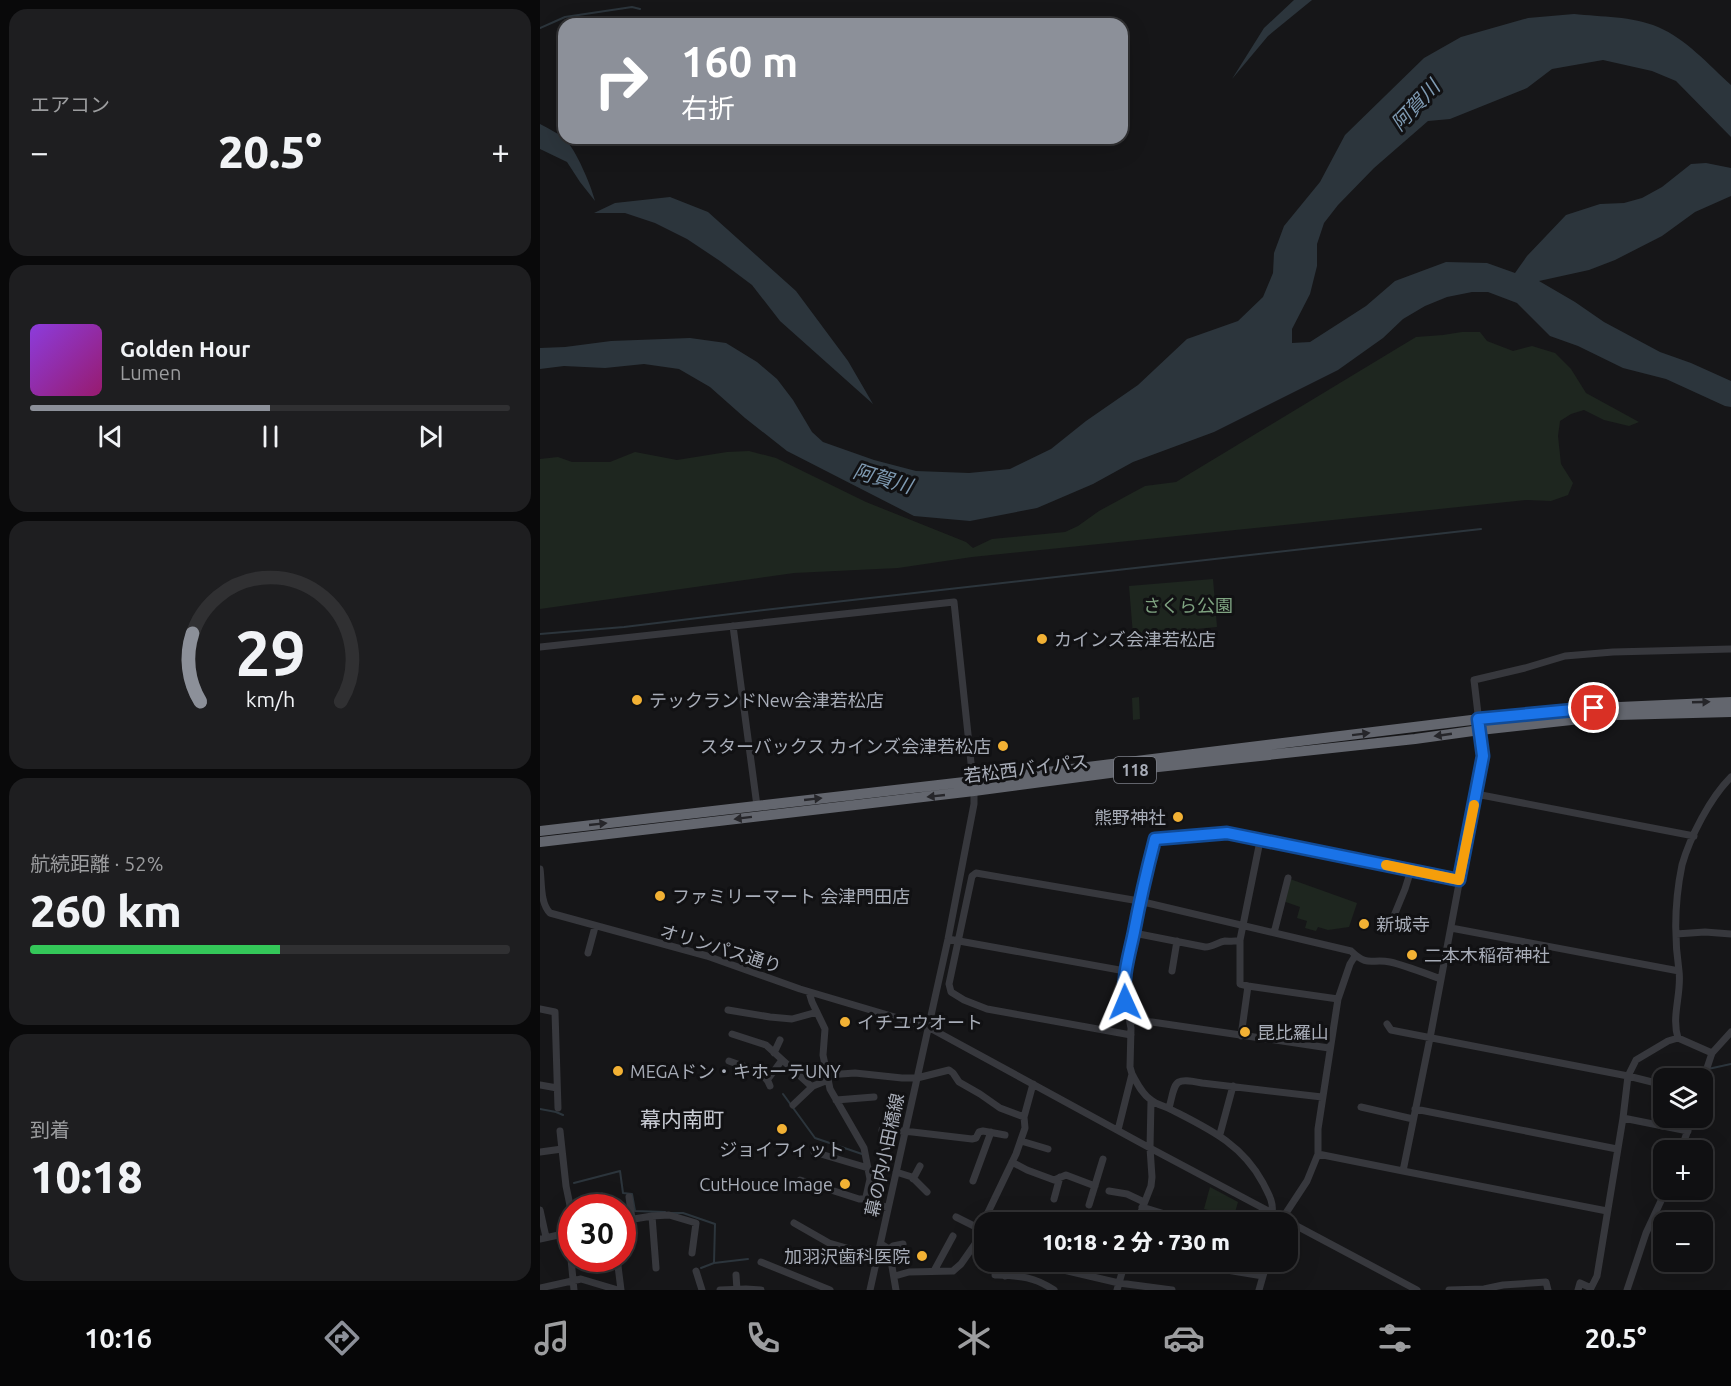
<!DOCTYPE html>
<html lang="ja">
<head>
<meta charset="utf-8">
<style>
	:root { --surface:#101012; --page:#1e1e20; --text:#f1f3f6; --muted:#9c9d9f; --line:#303032; --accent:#8c9099 }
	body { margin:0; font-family:Ubuntu,"Noto Sans JP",sans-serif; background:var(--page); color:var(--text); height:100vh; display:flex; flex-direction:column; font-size:22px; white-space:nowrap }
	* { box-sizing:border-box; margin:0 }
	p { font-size:20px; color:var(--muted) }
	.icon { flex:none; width:33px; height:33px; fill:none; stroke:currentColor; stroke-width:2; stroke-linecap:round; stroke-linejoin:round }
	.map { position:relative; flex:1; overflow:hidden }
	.side { display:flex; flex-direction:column; gap:9px; padding:9px; background:#09090a; width:540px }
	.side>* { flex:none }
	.banner { position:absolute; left:18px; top:18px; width:570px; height:126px; border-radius:18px; box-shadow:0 6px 24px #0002,0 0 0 2px var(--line); background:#8c9099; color:#fff; overflow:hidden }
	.tools { position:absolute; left:1113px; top:1068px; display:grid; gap:12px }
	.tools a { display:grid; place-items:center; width:60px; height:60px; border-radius:12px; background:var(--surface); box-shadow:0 6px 24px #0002,0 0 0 2px var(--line); font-size:30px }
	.speed { position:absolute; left:18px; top:1194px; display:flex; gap:12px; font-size:30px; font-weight:700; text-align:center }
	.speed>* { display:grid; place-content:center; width:78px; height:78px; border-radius:50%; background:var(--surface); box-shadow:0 6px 24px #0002,0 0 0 2px var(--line); line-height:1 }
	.speed .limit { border:9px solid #d22; background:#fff; color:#111 }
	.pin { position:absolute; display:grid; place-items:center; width:51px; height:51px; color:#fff; margin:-26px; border:3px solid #fff; border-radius:50%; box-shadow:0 2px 6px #0007 }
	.me { position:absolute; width:66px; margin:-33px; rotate:359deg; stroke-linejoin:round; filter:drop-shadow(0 0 4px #0008) }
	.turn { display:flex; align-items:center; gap:21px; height:126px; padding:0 24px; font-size:27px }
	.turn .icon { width:78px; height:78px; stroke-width:2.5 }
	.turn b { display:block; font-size:42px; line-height:51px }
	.big { font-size:45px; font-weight:800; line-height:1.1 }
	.side .widget { flex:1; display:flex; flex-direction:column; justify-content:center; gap:9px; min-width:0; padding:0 21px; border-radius:18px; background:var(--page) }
	.side .dial { align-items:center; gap:0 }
	.dial svg { height:156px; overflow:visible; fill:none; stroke:var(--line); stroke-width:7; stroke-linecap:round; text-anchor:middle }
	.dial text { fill:var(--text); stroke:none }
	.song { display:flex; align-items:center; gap:18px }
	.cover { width:72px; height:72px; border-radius:9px; background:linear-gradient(135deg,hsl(270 70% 55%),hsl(320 70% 35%)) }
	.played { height:6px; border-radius:3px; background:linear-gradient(90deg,var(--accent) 50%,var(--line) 50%) }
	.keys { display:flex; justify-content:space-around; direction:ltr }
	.heat { display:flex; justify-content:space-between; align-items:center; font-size:33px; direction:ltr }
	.charge { height:9px; border-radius:4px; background:linear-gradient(90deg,#34c759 52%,var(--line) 0) }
	.trip { position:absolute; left:434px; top:1212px; width:324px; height:60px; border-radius:18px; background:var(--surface); box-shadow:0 6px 24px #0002,0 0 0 2px var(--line); font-weight:800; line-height:60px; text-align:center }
	.tabs { display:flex; height:96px; justify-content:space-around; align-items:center; background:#060607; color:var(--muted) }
	.tabs .icon { width:42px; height:42px }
	.tabs .on { color:var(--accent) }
	.tabs b { font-size:27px; color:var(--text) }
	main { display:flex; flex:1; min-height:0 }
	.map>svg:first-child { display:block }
	.green { fill:#1e261f }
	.water { fill:#2c353c }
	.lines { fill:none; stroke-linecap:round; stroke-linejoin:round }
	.stream { stroke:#2c353c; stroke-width:2 }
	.minor { stroke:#37383d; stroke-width:7 }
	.highway { stroke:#63666e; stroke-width:10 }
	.oneway { fill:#26262a }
	.route-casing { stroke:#114b97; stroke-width:15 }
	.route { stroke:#1a73e8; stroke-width:10 }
	.slow { stroke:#f59e0b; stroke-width:10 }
	.poi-dot { fill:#f2b134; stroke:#111113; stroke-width:2 }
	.labels { text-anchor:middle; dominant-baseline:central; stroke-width:6; stroke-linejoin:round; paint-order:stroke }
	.shield { fill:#111113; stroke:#7b7e86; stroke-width:1.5 }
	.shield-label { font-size:16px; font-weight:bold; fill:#a8adb8 }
	.park-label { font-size:18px; fill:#7fa381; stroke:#111113 }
	.poi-label { font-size:18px; fill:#a8adb8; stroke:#111113; text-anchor:start }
	.street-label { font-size:18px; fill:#a8adb8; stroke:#111113 }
	.water-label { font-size:20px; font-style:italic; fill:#7f9bb3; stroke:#111113 }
	.quarter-label { font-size:21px; fill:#c9ccd4; stroke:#111113 }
</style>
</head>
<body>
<main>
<section class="side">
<div class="widget"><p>エアコン</p>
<div class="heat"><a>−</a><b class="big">20.5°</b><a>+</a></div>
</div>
<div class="widget">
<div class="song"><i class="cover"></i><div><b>Golden Hour</b><p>Lumen</p></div></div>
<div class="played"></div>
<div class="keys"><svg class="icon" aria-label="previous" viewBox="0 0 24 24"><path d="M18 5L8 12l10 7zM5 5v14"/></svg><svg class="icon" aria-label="pause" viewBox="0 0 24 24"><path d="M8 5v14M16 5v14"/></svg><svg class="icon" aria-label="next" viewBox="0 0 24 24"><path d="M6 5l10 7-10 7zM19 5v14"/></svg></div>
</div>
<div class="widget dial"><svg viewBox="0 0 100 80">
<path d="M14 69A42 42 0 1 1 86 69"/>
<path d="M14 69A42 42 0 0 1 10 34" stroke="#8c9099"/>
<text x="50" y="56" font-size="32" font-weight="700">29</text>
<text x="50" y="72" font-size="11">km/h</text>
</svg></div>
<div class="widget"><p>航続距離 · 52%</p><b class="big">260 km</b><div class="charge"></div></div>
<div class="widget"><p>到着</p><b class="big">10:18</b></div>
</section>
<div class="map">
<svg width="1191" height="1290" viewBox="0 0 1191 1290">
	<rect width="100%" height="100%" fill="#161618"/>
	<path class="green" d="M922,332H940L947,341L973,351L992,346L1015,353L1031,369L1046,393L1099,422L1089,426L1064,420L1044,410L1031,414L1020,421L1018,436L1021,464L1033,483L1028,495L1011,501L987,500L432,557L358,568L254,573L0,609V459L18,457L32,462H70L95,452L137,460L187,452L209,451L236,458L326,502L426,542L433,548L452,539L525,532L538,526L559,511L605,486L636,482L876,337L903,335Z
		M673,579L677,627L593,635L589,586Z
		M599,697L600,719L593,720L592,698Z
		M750,879L817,903L809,927L788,930L778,927L776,931L765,928L767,921L757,918L760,907L743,901Z
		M670,1187L698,1202L694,1216L664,1209Z"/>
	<path class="water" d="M754,0H772L728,36L692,79L724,28Z
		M1034,14C1061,17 1092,16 1118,27C1146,39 1168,64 1191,85V137L1136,81L1112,71L1063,60L1012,69L987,88L910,119L888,121L834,168L798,205L784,223L777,244V266L770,294L752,329V343L770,342L826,306L855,281L906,262L947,263L975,273L987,256L1026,215L1060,204L1084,203L1102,198L1122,187L1151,164L1166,163L1191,168V196L1155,212L1122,236L1075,260L1049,270L999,281L1035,302L1064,322L1120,352L1151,363L1191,381V407L1185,406L1126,379L1083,368L1038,346L1010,336L977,303L948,292H932L907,297L885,306L863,319L843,338L798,370L674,432L593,462L553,484L497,508L430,521L374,516L247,451L205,418L170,387L139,369L104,364L65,368L24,366L0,369V348L25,347L71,341L150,338L186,343L217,362L237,379L253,400L272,432L283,442L334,460L376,471L429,473L470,469L511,449L546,421L598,385L647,339L698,321L723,297L733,273L734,253L744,226L780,182L805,135L884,58L921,37L988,18Z
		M0,124C9,129 18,133 25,139C36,150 51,185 55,201L40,182L27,162L0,149Z
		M130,197L168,212L256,291L308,361L333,404L240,321L212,285L180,261L147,239L115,223L85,213H54L75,203Z"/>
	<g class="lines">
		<path class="stream" d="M0,28L25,17L92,7L100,9
			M0,634L84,627L224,610L941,529
			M1168,1069L1191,1064
			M243,1094L275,1138L322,1154
			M0,1109L16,1112L23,1115
			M34,1183L80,1171L83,1193L92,1194L95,1211L125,1212
			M131,1213H143L175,1224L174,1263
			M161,1268L174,1263L208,1259"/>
		<path class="minor" d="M193,626L217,806
			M0,647L414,602L434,791V804L408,939L330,1290
			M936,794L1154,836
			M0,869C2,883 0,903 10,913L167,956L260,989L388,1027L610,1148L877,1290
			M851,923L865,889L871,870
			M911,928L1139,971C1142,993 1131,1016 1138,1038L1128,1041L1096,1060L1088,1076L1083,1118L1057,1276L1051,1288L1040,1283L1038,1290
			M594,933L665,947C673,947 678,942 685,941C691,941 694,942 700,940L720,841
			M734,933L748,878
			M1136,934L1165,932L1191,934
			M408,939L585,971
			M700,940V984L708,986L798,999
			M48,953L55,927
			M632,971L637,941
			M1139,971C1134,937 1135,899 1142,865C1150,837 1170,798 1191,777
			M269,992L272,1002L285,1029L283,1055L290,1089L324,1148L330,1179L326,1197L331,1202L348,1208
			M0,1009L15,1012L18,1108
			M188,1010L230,1017L252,1019L277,1012
			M590,1021L612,1022L789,1048
			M847,1024L851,1030L861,1032L1088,1076L1124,1085
			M192,1034L226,1045L272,1087
			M591,1035L447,1009L424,1000L411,992L409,984L432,876L436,873L599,901L811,951C829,968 831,958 850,962C867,966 884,973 901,979
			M701,1036L708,986
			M1138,1038L1172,1053
			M234,1053L240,1040
			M189,1061C204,1067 225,1070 230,1086
			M592,1074C597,1083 602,1094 611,1100C617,1105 625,1106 632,1110C669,1129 702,1144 723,1183C728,1193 734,1202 732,1213
			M287,1075L315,1073L362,1078H377L409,1070L413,1073L419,1082L440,1094L460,1108L484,1117
			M228,1079L242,1060
			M1162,1083L1172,1053L1191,1032
			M0,1085L17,1088
			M296,1100L334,1097
			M253,1105L273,1086L288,1080
			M821,1107L873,1119
			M629,1108C636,1082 632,1077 662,1083L782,1097
			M875,1109L1077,1149
			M1083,1118L1148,1131
			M342,1130L364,1131L432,1139L436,1138L439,1132L443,1131L465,1135
			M578,1130L592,1074L590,1067L591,1028L583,989L584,973L599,901L615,839L687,833L919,880
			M20,1131L26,1186L32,1215
			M680,1134L693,1086
			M481,1141L508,1149
			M1141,1150L1152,1118
			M0,1152L22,1149
			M274,1152L328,1168
			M778,1154L863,1171L890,1038L943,756L934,680L985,668L1025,656L1073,652L1191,649
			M472,1162L487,1170L514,1180L526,1175L555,1186
			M863,1171L1067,1211
			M356,1172L372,1177L387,1192
			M373,1179L380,1166
			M260,1180L319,1199H327
			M433,1181L451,1132
			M569,1191L587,1194L604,1202
			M62,1196L65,1208
			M89,1197L92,1219
			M514,1199L520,1177
			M549,1205L563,1159
			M602,1207L628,1215
			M0,1210L6,1237
			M112,1216L116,1268
			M416,1217L440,1229
			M82,1221L112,1216L129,1215L156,1223L152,1253
			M597,1222L611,1186L612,1177L610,1148L611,1101
			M738,1222L746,1213L767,1181L778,1154V1129L798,999L810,964L815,956
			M254,1223L289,1243L338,1257
			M0,1239L32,1232
			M32,1244L31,1259L34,1290
			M341,1244L349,1249L356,1290
			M349,1249L353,1246L363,1244
			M77,1258L81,1290
			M221,1262L290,1290
			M489,1262L579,1283L632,1290
			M638,1262L723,1276
			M156,1271L162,1290
			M394,1271L413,1236
			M196,1275L197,1290
			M455,1275C480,1276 493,1276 514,1290
			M355,1276L369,1272L413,1271L421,1264L435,1244L440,1229L476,1154L485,1128L484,1117L493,1084
			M465,1276L468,1262
			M0,1288L41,1279L78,1290
			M180,1290L206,1289L221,1290
			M577,1290L585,1262
			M719,1290L727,1262
			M909,1290L944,1289L963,1285L1006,1282L1008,1290
			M1087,1290L1106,1233L1126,1190"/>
		<path class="highway" d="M0,831L433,781L956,717L1035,709L1191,702
			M0,842L434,791L600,769L875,739L940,730L1077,715L1191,712"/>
	</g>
	<defs><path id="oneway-solid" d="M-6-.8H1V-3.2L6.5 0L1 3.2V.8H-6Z" transform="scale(1.5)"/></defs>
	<g class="oneway">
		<use href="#oneway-solid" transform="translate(1161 702) rotate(-2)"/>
		<use href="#oneway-solid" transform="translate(821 734) rotate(-7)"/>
		<use href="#oneway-solid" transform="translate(903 735) rotate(172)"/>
		<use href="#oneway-solid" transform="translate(396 796) rotate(174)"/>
		<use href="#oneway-solid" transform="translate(273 799) rotate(-6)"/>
		<use href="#oneway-solid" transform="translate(203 818) rotate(173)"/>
		<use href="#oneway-solid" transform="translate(58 824) rotate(-6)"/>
	</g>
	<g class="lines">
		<g class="route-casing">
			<path id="route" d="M585,1002C582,977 589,956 594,932C600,900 607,870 615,839L687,833L919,880L943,756L938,719L1054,708"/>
		</g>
		<use href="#route" class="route"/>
		<path class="slow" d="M846,865L919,880L934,805"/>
	</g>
	<g class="poi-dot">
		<circle cx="502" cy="639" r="6"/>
		<circle cx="97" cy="700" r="6"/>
		<circle cx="463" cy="746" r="6"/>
		<circle cx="638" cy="817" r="6"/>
		<circle cx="120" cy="896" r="6"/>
		<circle cx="824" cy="924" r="6"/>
		<circle cx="872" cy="955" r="6"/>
		<circle cx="305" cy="1022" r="6"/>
		<circle cx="705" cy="1032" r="6"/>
		<circle cx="78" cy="1071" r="6"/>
		<circle cx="242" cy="1129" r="6"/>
		<circle cx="305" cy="1184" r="6"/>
		<circle cx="382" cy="1256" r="6"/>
	</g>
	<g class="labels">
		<rect class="shield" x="574" y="757" width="42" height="26" rx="4.5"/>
		<g class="shield-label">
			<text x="595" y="770">118</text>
		</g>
		<g class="park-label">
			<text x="648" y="605">さくら公園</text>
		</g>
		<g class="poi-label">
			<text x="514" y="639">カインズ会津若松店</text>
			<text x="109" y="700">テックランドNew会津若松店</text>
			<text x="451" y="746" text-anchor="end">スターバックス カインズ会津若松店</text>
			<text x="626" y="817" text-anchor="end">熊野神社</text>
			<text x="132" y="896">ファミリーマート 会津門田店</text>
			<text x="836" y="924">新城寺</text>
			<text x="884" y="955">二本木稲荷神社</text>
			<text x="317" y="1022">イチユウオート</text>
			<text x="717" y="1032">昆比羅山</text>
			<text x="90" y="1071">MEGAドン・キホーテUNY</text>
			<text x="242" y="1149" text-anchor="middle">ジョイフィット</text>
			<text x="293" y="1184" text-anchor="end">CutHouce Image</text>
			<text x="370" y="1256" text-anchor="end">加羽沢歯科医院</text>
		</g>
		<g class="street-label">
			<text transform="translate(486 768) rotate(-7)">若松西バイパス</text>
			<text transform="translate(181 948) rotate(17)">オリンパス通り</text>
			<text transform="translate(344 1155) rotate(-78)">幕の内小田橋線</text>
		</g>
		<g class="water-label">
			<text transform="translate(875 105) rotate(-47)">阿賀川</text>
			<text transform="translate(343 478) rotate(16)">阿賀川</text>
		</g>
		<g class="quarter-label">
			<text x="142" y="1119">幕内南町</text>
		</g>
	</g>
</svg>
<div class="tools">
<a><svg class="icon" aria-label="layers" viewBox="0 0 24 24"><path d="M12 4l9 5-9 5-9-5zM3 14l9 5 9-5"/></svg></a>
<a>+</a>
<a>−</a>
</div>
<div class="speed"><div class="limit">30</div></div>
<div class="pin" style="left:1054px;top:708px;background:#d93025"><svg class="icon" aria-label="arrive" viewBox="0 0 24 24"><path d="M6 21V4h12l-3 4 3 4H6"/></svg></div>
<svg class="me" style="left:585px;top:1002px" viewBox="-20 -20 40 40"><path d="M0-17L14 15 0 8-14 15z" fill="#1a73e8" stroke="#fff" stroke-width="4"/></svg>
<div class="trip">10:18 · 2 分 · 730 m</div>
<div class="banner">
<div class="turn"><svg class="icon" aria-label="right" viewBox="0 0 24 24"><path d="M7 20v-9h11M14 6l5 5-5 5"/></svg><div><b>160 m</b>右折</div></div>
</div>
</div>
</main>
<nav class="tabs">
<b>10:16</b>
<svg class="icon on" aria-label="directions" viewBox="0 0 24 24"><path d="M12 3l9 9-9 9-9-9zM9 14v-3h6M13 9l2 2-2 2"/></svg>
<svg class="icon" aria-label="music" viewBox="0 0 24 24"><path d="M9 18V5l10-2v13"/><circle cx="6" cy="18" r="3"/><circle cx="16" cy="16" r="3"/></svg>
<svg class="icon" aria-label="phone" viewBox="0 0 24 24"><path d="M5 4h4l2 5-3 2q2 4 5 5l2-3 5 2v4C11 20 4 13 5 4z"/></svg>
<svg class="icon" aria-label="climate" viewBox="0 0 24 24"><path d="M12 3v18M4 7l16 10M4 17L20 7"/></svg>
<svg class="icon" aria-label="car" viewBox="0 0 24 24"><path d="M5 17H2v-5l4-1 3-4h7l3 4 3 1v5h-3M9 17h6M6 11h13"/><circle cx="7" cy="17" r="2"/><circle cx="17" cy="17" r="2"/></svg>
<svg class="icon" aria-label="filters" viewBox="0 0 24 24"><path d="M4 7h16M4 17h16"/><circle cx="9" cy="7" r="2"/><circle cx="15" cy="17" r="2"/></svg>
<b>20.5°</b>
</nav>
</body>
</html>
